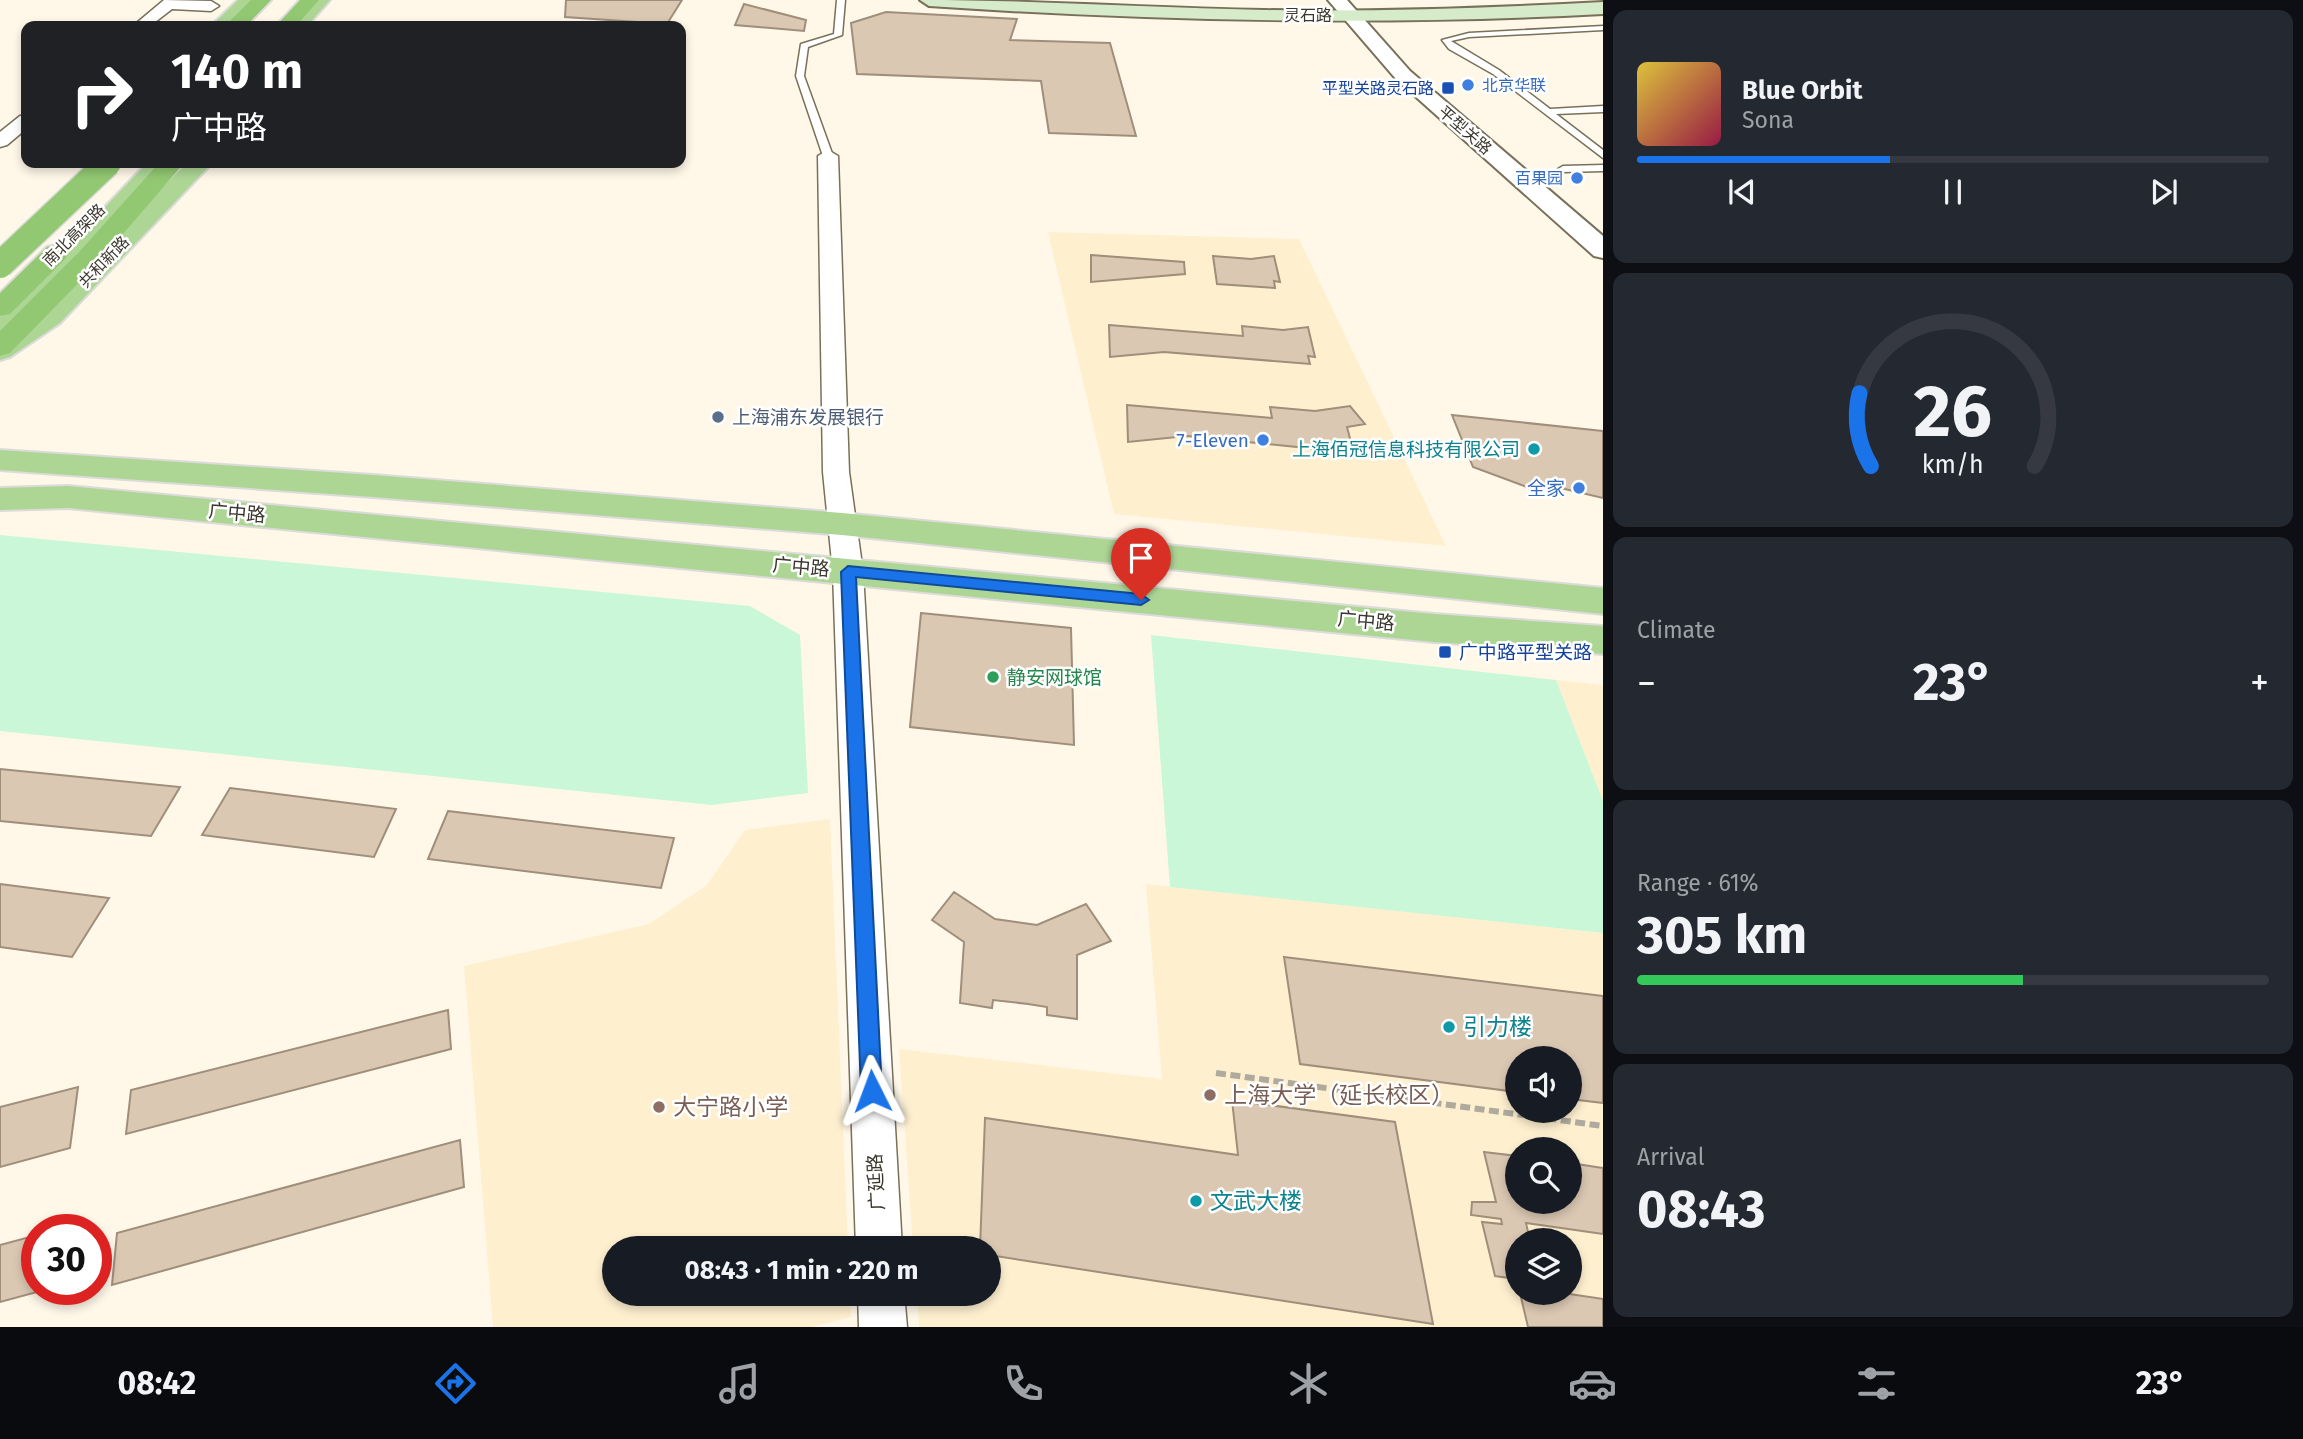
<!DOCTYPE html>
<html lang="en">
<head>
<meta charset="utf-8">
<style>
	:root { --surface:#171b24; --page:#242831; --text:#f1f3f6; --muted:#9ea1a6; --line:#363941; --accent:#1a73e8 }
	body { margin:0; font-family:"Fira Sans","Noto Sans SC",sans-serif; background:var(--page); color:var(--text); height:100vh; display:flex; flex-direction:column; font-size:26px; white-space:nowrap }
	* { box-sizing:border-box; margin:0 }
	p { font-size:23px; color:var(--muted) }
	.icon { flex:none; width:38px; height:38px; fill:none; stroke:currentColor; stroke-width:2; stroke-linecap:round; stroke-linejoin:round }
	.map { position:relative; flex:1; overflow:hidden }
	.drawer { display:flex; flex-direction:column; gap:10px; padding:10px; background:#0d0f14; width:700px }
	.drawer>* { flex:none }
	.guide { position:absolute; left:21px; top:21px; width:665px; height:147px; border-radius:14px; box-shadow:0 4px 10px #0003; background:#202124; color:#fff; overflow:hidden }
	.tools { position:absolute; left:1505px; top:1046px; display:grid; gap:14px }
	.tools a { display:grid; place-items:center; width:77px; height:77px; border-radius:50%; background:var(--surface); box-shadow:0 4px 10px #0003; font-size:35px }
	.speed { position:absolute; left:21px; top:1214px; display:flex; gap:14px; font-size:35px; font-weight:700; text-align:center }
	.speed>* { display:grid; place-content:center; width:91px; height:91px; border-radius:50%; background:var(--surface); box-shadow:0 4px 10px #0003; line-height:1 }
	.speed .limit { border:10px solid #d22; background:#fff; color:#111 }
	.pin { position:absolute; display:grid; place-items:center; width:60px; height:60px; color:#fff; margin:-72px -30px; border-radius:50% 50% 50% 0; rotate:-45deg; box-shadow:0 0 7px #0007 }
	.pin .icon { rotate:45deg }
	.me { position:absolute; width:77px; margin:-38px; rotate:357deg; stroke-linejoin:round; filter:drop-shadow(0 0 5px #0008) }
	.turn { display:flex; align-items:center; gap:24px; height:147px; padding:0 35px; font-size:32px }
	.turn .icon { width:91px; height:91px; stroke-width:2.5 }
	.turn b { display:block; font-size:49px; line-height:60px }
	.big { font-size:52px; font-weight:700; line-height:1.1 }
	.drawer .tile { flex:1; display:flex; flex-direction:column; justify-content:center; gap:10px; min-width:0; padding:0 24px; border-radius:14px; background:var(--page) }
	.drawer .dial { align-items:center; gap:0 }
	.dial svg { height:182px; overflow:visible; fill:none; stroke:var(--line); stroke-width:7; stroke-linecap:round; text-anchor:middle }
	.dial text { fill:var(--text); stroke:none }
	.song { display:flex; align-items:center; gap:21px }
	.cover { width:84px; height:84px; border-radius:10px; background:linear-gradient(135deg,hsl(50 70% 55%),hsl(340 70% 35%)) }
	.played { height:7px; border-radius:4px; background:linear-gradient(90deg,var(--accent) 40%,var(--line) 40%) }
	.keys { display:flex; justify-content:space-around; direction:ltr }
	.heat { display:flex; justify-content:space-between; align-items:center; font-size:38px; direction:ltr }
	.charge { height:10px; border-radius:5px; background:linear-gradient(90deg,#34c759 61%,var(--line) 0) }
	.trip { position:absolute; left:602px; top:1236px; width:399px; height:70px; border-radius:35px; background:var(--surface); box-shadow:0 4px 10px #0003; font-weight:700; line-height:70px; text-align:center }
	.dock { display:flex; height:112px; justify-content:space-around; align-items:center; background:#090b0e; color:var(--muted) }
	.dock .icon { width:49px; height:49px }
	.dock .selected { color:var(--accent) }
	.dock b { font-size:32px; color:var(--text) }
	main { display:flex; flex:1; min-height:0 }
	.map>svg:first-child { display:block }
	.built { fill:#fef0cf; fill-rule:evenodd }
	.green { fill:#c9f7d7 }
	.building { fill:#dbc8b3; stroke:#9f8e7a; stroke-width:2 }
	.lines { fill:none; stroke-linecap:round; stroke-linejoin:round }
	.service-casing { stroke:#797059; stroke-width:3 }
	.minor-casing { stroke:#797059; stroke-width:3 }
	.tertiary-casing { stroke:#797059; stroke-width:4 }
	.secondary-casing { stroke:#797059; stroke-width:4 }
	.primary-casing { stroke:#dcdbd9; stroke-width:4 }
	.trunk-casing { stroke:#dcdbd9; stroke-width:4 }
	.path { stroke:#afaa9d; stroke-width:6; stroke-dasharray:10 4.5; stroke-linecap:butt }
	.service { fill:#fff; fill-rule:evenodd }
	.minor { fill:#fff; fill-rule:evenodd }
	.tertiary { fill:#fff; fill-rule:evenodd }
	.secondary { fill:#d6ebca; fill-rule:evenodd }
	.primary { fill:#add695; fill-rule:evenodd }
	.trunk { fill:#92c872; fill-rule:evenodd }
	.trunk-bridge-casing { stroke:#dcdbd9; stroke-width:29; stroke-linecap:butt }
	.trunk-bridge { stroke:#92c872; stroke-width:26 }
	.route { fill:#1a73e8; stroke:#114b97; stroke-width:2 }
	.shop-dot { fill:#3f7fe0; stroke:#fff; stroke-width:2.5 }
	.transit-dot { fill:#1a4fb4; stroke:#fff; stroke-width:2.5 }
	.service-dot { fill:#5c6f8a; stroke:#fff; stroke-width:2.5 }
	.culture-dot { fill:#0f9aa8; stroke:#fff; stroke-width:2.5 }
	.leisure-dot { fill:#2e9e5b; stroke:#fff; stroke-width:2.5 }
	.education-dot { fill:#8d6e63; stroke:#fff; stroke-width:2.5 }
	.labels { text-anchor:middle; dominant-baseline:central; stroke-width:5; stroke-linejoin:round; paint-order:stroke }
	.far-street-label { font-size:16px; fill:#3b372d; stroke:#fff }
	.far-shop-label { font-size:16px; fill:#366cbe; stroke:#fff; text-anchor:start }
	.far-transit-label { font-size:16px; fill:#164399; stroke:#fff; text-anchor:end }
	.service-label { font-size:19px; fill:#4e5e75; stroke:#fff; text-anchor:start }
	.shop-label { font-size:19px; fill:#366cbe; stroke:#fff; text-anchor:end }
	.culture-label { font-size:19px; fill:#0d838f; stroke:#fff; text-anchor:end }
	.street-label { font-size:19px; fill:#3b372d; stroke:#fff }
	.transit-label { font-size:19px; fill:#164399; stroke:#fff; text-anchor:start }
	.leisure-label { font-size:19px; fill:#27864d; stroke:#fff; text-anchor:start }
	.near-culture-label { font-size:23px; fill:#0d838f; stroke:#fff; text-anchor:start }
	.near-education-label { font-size:23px; fill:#785e54; stroke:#fff; text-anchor:start }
</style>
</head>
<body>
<main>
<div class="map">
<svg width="1603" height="1327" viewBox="0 0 1603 1327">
	<rect width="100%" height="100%" fill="#fff8e9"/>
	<path class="built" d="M1048,232L1299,239L1446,546L1114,514Z
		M1556,680L1603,685V801Z
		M830,819L848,1248H614V1293H850L851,1317L811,1327H493L464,966L649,924L707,885L745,830Z
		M1146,884L1603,933V1327H919L917,1293H989V1248H913L899,1049L1162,1079ZM1517,1059H1570V1111H1517ZM1517,1150H1570V1202H1517ZM1517,1241H1570V1293H1517Z"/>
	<path class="green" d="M0,535L750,606L800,635L808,793L712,805L0,731Z
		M1151,635L1556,680L1603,801V933L1170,887Z"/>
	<path class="building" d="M566,0H682L667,24L565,17Z
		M744,4L806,20L804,31L735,25Z
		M886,12L1017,19L1010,40L1110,43L1136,136L1049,133L1041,81L857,74L851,23Z
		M1091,255L1184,262L1185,274L1091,282Z
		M1213,256L1251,259L1274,256L1280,282L1274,281L1275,288L1217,284Z
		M1109,325L1243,336L1242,326L1283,330L1308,327L1315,357L1308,356L1310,364L1164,352L1110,357Z
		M1127,405L1272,418L1270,407L1315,411L1350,406L1365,424L1347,427L1351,442H1344L1346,452L1187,436L1128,442Z
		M1452,415L1603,431V498L1539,483L1535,490L1473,467Z
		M921,613L1071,628L1074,745L910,727Z
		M0,769L180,787L151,836L0,821Z
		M230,788L396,809L374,857L202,835Z
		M448,811L674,838L661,888L428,859Z
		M0,884L109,898L72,957L0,947Z
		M954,892L995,919L1037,925L1086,904L1111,941L1077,955V1019L1047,1015V1007L1028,1004L993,1000L992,1008L960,1003L964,942L932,920Z
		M1284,957L1603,996V1103L1570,1099V1059H1517V1092L1300,1064Z
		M448,1010L451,1049L126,1134L131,1090Z
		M78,1087L70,1148L0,1167V1107Z
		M1232,1100L1395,1122L1433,1324L989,1255V1248H980L985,1118L1238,1155Z
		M460,1140L464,1187L112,1285L117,1233Z
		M1484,1152L1517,1156V1202H1570V1163L1603,1168V1234L1526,1223L1530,1241H1517V1279L1495,1276L1482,1222L1502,1224L1501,1219L1471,1215L1472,1202H1496Z
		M37,1235V1292L0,1302V1245Z
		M1520,1293H1563L1603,1299V1327H1528Z"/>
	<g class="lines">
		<g class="service-casing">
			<path id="service" d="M837,0H845L842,35L808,47L804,76L833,156L828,159L823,156L796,76L801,44L834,34Z
				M1603,26V30L1469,37L1451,41L1499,70L1550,109L1603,106V112L1556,114L1603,150V158L1493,74L1449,49L1442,40L1469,33Z
				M1603,165V171L1563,172L1558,169L1563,166Z"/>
		</g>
		<g class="minor-casing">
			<path id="minor" d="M164,0L211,1L219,6L211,11L172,9L150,26H133Z
				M26,115V129L7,145L0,147V132L20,116Z
				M828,150L838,156L849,472L863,572L902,1248H856L833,572L823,472L818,156Z
				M858,1293H904L907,1327H859Z"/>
		</g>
		<g class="tertiary-casing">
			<path id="tertiary" d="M1328,0H1347L1410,71L1603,236V258L1594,256L1396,79Z"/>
		</g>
		<g class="secondary-casing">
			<path id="secondary" d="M920,0C1035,0 1149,8 1264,10C1377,12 1490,8 1603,2V14C1378,26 1154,21 929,6Z"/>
		</g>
		<g class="primary-casing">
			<path id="primary" d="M238,0H258L232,26H211Z
				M310,0H330L307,26H286Z
				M147,163H172L32,317L187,163H212L60,323L10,357L0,360V317Z
				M0,450L373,475L842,513L1603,588V614L842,535L373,497L0,470Z
				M68,486L1434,614L1603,626V654L1434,642L68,508L0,510V488Z"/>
		</g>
		<g class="trunk-casing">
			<path id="trunk" d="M251,0H271L246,26H225Z
				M300,0H319L296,26H276Z
				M159,163H184L98,263L10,353L0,356V331L80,251Z
				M56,245L65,247L69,253L65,259L10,314L0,316V293L47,247Z"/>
		</g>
		<path class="path" d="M1216,1073L1603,1126"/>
		<use href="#service" class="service"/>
		<use href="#minor" class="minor"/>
		<use href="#tertiary" class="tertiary"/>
		<use href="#secondary" class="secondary"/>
		<use href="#primary" class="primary"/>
		<use href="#trunk" class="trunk"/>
		<g class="trunk-bridge-casing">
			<path id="trunk-bridge" d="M0,265L108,163"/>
		</g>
		<use href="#trunk-bridge" class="trunk-bridge"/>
	</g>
	<path class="route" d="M848,566L1141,594L1149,600L1141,605L856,577L882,1091L879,1098L872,1101L864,1098L861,1091L841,572Z"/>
	<g class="shop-dot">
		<circle cx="1468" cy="85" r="7"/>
		<circle cx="1577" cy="178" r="7"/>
		<circle cx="1263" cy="440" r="7"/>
		<circle cx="1579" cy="488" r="7"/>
	</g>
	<g class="transit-dot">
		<rect x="1441" y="81" width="14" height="14" rx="3.5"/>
		<rect x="1438" y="645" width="14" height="14" rx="3.5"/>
	</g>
	<circle class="service-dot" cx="718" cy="417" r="7"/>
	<g class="culture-dot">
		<circle cx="1534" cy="449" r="7"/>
		<circle cx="1449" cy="1027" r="7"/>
		<circle cx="1196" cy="1201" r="7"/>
	</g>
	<circle class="leisure-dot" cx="993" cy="677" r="7"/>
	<g class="education-dot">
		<circle cx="1210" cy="1095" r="7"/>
		<circle cx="659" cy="1107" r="7"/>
	</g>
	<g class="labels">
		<g class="far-street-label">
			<text x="1308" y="15">灵石路</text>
			<text transform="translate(1465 130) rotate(41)">平型关路</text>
			<text transform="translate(74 235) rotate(-45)">南北高架路</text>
			<text transform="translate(104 262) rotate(-46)">共和新路</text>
		</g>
		<g class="far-shop-label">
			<text x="1482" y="85">北京华联</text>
			<text x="1563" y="178" text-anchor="end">百果园</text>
		</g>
		<g class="far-transit-label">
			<text x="1434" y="88">平型关路灵石路</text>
		</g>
		<g class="service-label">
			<text x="732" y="417">上海浦东发展银行</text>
		</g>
		<g class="shop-label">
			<text x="1249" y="440">7-Eleven</text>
			<text x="1565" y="488">全家</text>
		</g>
		<g class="culture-label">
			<text x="1520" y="449">上海佰冠信息科技有限公司</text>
		</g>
		<g class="street-label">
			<text transform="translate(237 513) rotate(5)">广中路</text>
			<text transform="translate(801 567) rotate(5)">广中路</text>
			<text transform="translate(1366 621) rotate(5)">广中路</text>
			<text transform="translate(876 1182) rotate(-93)">广延路</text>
		</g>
		<g class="transit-label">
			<text x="1459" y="652">广中路平型关路</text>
		</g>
		<g class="leisure-label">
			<text x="1007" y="677">静安网球馆</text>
		</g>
		<g class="near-culture-label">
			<text x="1463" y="1027">引力楼</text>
			<text x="1210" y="1201">文武大楼</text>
		</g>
		<g class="near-education-label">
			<text x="1224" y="1095">上海大学（延长校区）</text>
			<text x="673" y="1107">大宁路小学</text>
		</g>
	</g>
</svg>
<div class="tools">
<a><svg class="icon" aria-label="sound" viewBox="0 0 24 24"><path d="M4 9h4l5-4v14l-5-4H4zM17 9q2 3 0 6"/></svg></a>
<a><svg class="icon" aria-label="search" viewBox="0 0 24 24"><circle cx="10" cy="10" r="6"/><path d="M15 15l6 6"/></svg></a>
<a><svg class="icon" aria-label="layers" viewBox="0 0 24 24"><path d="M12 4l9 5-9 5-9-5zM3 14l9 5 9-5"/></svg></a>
</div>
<div class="speed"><div class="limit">30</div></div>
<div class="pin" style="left:1141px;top:600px;background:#d93025"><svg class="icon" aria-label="arrive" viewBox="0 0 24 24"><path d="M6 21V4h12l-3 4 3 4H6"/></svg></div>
<svg class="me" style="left:872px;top:1091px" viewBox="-20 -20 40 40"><path d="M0-17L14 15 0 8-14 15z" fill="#1a73e8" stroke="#fff" stroke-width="4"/></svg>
<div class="trip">08:43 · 1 min · 220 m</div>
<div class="guide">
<div class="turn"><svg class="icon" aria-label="right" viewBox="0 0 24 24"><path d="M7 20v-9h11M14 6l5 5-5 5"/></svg><div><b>140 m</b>广中路</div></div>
</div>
</div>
<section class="drawer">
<div class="tile">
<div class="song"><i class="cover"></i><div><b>Blue Orbit</b><p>Sona</p></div></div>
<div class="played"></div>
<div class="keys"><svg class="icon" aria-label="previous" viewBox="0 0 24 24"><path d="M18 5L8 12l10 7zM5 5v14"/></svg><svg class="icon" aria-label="pause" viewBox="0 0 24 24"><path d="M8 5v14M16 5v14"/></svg><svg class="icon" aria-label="next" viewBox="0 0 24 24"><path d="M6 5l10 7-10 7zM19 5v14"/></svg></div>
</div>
<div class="tile dial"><svg viewBox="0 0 100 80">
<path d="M14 69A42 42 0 1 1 86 69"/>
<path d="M14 69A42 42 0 0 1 9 37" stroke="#1a73e8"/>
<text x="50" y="56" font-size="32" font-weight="700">26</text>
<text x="50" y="72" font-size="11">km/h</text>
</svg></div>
<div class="tile"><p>Climate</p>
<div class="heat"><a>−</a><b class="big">23°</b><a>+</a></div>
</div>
<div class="tile"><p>Range · 61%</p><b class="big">305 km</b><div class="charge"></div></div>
<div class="tile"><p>Arrival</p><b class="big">08:43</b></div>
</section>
</main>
<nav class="dock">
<b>08:42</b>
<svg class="icon selected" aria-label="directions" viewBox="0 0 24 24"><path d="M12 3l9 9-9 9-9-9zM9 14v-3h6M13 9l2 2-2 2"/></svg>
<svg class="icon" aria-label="music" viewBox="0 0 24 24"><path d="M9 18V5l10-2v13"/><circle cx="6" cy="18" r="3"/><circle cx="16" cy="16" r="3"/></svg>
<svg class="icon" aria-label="phone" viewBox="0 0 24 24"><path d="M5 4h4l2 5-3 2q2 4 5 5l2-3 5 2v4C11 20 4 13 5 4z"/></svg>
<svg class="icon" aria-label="climate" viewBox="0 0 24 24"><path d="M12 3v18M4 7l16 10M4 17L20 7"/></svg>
<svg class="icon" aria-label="car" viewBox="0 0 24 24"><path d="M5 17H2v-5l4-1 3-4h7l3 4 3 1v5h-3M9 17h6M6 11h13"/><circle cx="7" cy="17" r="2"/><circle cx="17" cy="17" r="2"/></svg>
<svg class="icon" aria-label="filters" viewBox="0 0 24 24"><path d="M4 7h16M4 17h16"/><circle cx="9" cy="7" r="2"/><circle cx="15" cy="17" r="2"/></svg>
<b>23°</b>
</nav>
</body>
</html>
